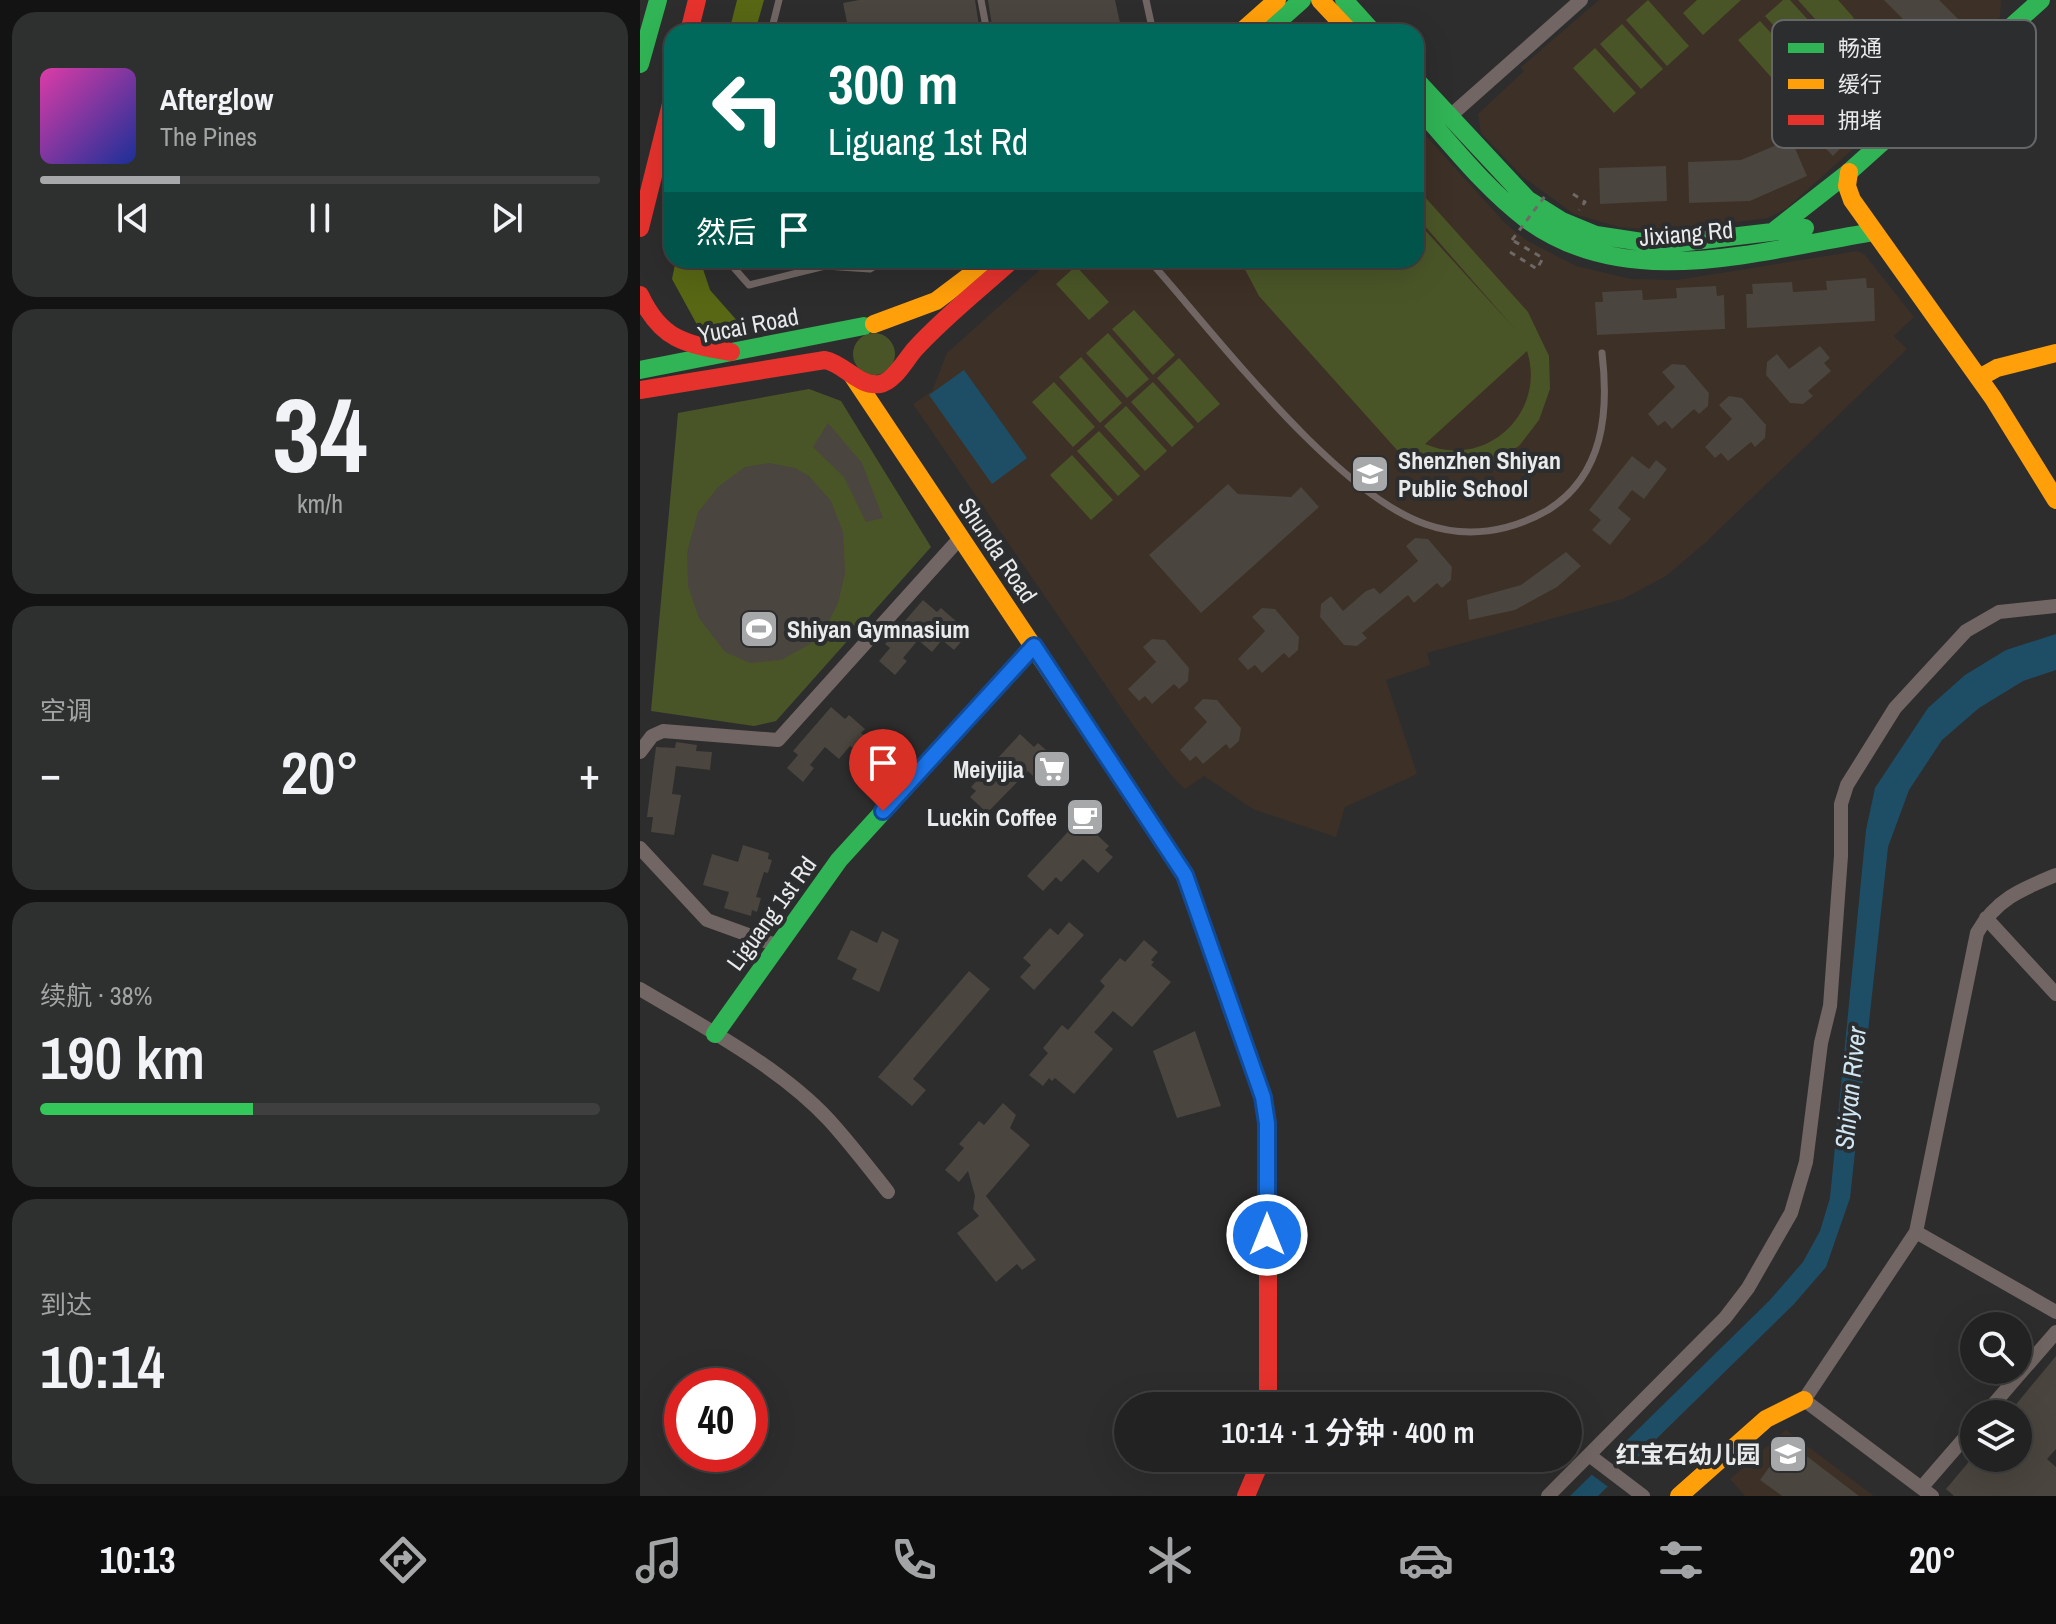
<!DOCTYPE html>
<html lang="zh">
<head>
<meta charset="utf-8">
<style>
	:root { --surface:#222; --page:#2e2f2f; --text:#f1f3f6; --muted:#a2a4a5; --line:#3f3f40; --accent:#a7a8a9 }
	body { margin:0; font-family:"Archivo Narrow","Noto Sans SC",sans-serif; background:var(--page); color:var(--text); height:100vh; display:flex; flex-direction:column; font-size:30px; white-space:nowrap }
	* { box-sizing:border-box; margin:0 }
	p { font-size:26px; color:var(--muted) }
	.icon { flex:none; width:44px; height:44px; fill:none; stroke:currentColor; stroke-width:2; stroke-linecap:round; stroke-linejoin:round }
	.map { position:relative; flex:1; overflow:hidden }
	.sheet { display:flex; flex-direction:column; gap:12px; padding:12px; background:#131313; width:640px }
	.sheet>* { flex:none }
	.guide { position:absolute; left:24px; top:24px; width:760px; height:244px; border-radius:24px; box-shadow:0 8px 32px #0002,0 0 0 2px var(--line); background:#00695c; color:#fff; overflow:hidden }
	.buttons { position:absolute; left:1320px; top:1312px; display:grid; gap:16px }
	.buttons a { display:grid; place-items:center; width:72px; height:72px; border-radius:50%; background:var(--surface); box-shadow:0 8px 32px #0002,0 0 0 2px var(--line); font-size:40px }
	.speed { position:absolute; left:24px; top:1368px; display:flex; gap:16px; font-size:40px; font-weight:700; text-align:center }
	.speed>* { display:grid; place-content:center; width:104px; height:104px; border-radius:50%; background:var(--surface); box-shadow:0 8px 32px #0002,0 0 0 2px var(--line); line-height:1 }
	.speed .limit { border:12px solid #d22; background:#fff; color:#111 }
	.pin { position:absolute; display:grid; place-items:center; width:68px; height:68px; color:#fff; margin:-82px -34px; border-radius:50% 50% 50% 0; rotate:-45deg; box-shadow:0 0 8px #0007 }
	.pin .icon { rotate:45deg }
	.me { position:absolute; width:88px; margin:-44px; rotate:0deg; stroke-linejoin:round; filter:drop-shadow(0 0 6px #0008) }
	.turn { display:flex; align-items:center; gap:28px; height:168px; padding:0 32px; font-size:36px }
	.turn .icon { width:104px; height:104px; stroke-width:2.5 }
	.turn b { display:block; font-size:56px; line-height:68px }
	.then { display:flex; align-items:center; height:76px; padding:0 32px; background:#0003; gap:16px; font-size:30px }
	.big { font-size:60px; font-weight:600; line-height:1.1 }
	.sheet .tile { flex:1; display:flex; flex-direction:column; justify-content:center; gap:12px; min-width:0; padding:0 28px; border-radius:24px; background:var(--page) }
	.sheet .dial { align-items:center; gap:0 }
	.dial b { font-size:104px; line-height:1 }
	.song { display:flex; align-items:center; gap:24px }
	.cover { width:96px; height:96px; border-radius:12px; background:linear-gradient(135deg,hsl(320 70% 55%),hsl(230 70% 35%)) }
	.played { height:8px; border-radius:4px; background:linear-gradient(90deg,var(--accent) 25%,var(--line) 25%) }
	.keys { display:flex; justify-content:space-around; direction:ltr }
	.heat { display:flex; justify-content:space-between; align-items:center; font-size:44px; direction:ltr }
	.charge { height:12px; border-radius:6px; background:linear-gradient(90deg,#34c759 38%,var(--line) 0) }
	.trip { position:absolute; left:474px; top:1392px; width:468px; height:80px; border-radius:40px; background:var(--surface); box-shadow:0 8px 32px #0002,0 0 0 2px var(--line); font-weight:600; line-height:80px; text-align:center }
	.dock { display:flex; height:128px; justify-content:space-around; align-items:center; background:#0e0e0e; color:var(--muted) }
	.dock .icon { width:56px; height:56px }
	.dock .current { color:var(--accent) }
	.dock b { font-size:36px; color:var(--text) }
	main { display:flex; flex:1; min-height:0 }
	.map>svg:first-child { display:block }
	.education { fill:#3d3026 }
	.green { fill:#4a5527; fill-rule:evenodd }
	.forest { fill:#576714 }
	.water { fill:#1e4e66 }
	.pier { fill:#2d2d2e }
	.building { fill:#4a453e }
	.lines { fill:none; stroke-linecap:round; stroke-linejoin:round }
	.path { stroke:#6e6867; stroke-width:3; stroke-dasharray:6 6; stroke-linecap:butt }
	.lane { stroke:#716664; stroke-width:7 }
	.street { stroke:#716664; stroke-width:14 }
	.fast { stroke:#30b455; stroke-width:18 }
	.slow { stroke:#ff9f0a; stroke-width:18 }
	.jam { stroke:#e5322d; stroke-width:18 }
	.path-bridge { stroke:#6e6867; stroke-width:3; stroke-dasharray:6 6; stroke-linecap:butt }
	.route-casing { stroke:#114b97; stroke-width:20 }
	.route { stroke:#1a73e8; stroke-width:14 }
	.labels { text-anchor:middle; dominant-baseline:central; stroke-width:8; stroke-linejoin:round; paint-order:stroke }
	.street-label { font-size:24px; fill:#e9eaeb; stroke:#2c2d2f }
	.poi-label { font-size:24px; font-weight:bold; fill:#e9eaeb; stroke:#2c2d2f; text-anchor:end }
	.water-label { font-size:26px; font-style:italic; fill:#d0e6f3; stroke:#2c2d2f }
	.key { fill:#2c2d2f; stroke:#656667; stroke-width:2 }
	.key-label { font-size:22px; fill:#e9eaeb }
</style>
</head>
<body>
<main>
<section class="sheet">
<div class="tile">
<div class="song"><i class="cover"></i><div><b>Afterglow</b><p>The Pines</p></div></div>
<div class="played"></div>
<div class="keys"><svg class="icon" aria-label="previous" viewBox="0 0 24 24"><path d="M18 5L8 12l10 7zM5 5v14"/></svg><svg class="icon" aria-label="pause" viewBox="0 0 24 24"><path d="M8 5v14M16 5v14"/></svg><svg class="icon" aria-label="next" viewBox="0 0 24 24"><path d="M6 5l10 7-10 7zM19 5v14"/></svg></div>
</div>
<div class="tile dial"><b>34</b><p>km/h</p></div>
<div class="tile"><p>空调</p>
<div class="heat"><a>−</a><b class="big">20°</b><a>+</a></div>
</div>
<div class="tile"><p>续航 · 38%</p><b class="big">190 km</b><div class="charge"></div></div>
<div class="tile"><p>到达</p><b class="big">10:14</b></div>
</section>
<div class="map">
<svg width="1416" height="1496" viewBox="0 0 1416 1496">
	<rect width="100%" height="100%" fill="#2d2d2e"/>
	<path class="education" d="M959,0H1361L1360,17L1147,208L1128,218L1027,231L979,227L934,214L883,177L841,133L838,114L884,71L881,67Z
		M776,125L866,224L886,240L936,266L991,279L1037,280L1217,251L1225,255L1274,317L1254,336L1267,349L1065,543L1026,576L983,599L787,653L790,665L746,680L777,774L705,807L696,837L613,809L564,776L545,789L531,775L495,728L273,404L292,391L307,353L411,260H776Z
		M1146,1430L1234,1496H1105L1090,1479Z"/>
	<path class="green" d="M1008,0L1049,46L1027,66L986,20Z
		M1057,0H1101L1063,35L1043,13Z
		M1143,0H1150L1188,42L1166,62L1125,16Z
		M1158,0H1198L1214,18L1192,38Z
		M1120,21L1161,66L1139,86L1098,40Z
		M982,24L1023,69L1001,89L960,44Z
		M955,48L996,93L974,113L933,68Z
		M776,187L888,312L909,356L910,389L899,420L879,446L851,463L802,469L757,450L619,296L600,260H620L624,269L631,260H776V220L874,328L776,216ZM887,351C907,413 845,470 785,444Z
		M436,266L469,302L449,320L416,284Z
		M494,310L535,355L513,375L472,329Z
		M468,333L509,379L487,398L446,353Z
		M213 354a21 21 0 1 1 42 0a21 21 0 1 1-42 0Z
		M441,357L482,403L460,423L419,377Z
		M539,358L580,404L558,423L517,378Z
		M414,382L455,427L433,447L392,402Z
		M513,382L554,427L532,447L491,402Z
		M169,389L201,401L291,547L136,721L114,726L11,711L38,413Z
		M486,406L527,451L505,471L464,426Z
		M459,431L500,476L478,496L437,451Z
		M432,455L473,500L451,520L410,475Z"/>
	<path class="forest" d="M97,0H124L115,32H89Z
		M36,260H60L70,290L100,324L61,332L32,279Z"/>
	<path class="water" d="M324,370L387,458L352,484L289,395Z
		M1416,634V670L1383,681L1339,708L1302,740L1269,790L1248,847L1210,1198L1186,1267L1154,1304L958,1496H930L1129,1301L1163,1262L1180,1231L1190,1198L1226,830L1235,788L1288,708L1325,675L1366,650Z"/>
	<path class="pier" d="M970,1451L993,1468L971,1489L948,1472Z"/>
	<path class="building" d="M219,0H335L340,32H209L203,3Z
		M348,0H475L482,32H353Z
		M1244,0H1299L1322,23L1193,156L1164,126L1267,23Z
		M1151,139L1167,176L1110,201L1049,203L1048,162L1101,160Z
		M1026,166L1027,201L960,204L959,168Z
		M1226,278L1227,288H1234L1235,321L1107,328L1106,294H1113L1112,284L1152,282L1153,292L1187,290L1186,281Z
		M1076,286L1077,296L1084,295L1085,329L957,335L955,302H963L962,292L1002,290L1003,300L1037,298L1036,288Z
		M1180,346L1190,358L1184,363L1191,371L1168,391L1173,396L1163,404L1150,403L1126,375L1127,362L1137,354L1149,369Z
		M1032,364L1045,365L1069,393L1068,406L1059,414L1054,409L1032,429L1025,421L1018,426L1008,414L1035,387L1022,372Z
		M1089,396L1102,398L1126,425L1125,438L1115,447L1111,442L1088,461L1081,453L1075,458L1065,447L1092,419L1079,405Z
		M188,423L222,463L243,518L226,522L204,477L173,447Z
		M992,456L1009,469L1016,460L1027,469L1004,499L992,490L978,508L991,519L970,545L952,530L961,520L949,510Z
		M129,463L155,468L169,476L191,501L203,532L205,573L198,603L186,627L170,644L141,660L110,663L85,652L59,618L48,586L47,553L58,512L79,486L105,467Z
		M588,484L598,494L651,497L661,487L679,507L561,613L509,555Z
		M775,538L788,539L812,567L811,580L802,588L797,583L774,603L768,595L722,633L727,638L717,646L704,645L680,617L681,604L691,596L703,611L726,591L734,588L740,594L778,561L766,546Z
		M926,552L941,566L917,587L875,610L829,620L827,600L881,585Z
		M283,600L297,612L301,608L317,622L313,626L326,636L314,650L302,640L292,652L278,640L263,658L267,661L255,675L239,661L250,648L245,644Z
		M622,608L635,609L659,637L658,650L649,658L644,653L622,673L615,665L608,670L598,659L625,631L612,617Z
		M512,639L525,640L549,668L548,681L539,689L534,684L512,704L505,696L499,701L488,689L516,662L503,647Z
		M563,699L577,700L601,728L599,741L590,749L586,744L563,764L556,756L550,761L540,750L567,722L554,708Z
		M191,707L205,719L209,715L225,729L221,733L233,743L222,756L210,746L199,759L185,747L170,765L174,768L163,782L147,768L158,755L153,751Z
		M380,734L394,747L398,743L414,757L410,762L417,769L402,785L388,771L347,813L330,797L336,791L331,787Z
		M36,742L57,745L56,751L72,752L70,770L36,766L32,794L41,795L34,835L11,832L13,817H7L16,747L35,748Z
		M436,823L450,836L454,832L469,846L465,850L473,857L458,873L443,859L421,882L416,877L403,891L387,876Z
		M103,845L129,853L128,859L132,860L128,873L124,872L116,897L121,898L117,912L112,910L111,916L84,908L89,892L63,885L72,854L98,862Z
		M429,922L444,935L394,990L380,977L391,965L383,958L410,928L418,935Z
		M211,930L237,943L242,931L259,940L239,992L212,979L217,969L197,959Z
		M504,940L518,952L511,960L514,962L511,965L531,982L492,1027L473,1011L457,1029L454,1032L473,1049L434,1094L415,1078L412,1081L409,1078L403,1086L389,1075L408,1053L403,1048L422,1025L428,1030L465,986L460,981L480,958L485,962Z
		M329,971L350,989L273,1079L286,1090L272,1106L238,1077Z
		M555,1031L581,1106L537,1118L513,1051Z
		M363,1103L376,1115L370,1128L390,1145L346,1196L396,1260L382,1270L377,1264L356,1282L317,1233L339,1216L333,1209L335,1196L328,1171L319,1182L305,1170L324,1148L319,1144L339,1121L344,1125Z
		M1416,1356V1449L1407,1459L1416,1467V1496H1314L1306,1489L1332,1458H1357L1368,1467L1378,1458V1414H1368Z
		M1160,1451L1219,1496H1142L1120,1480L1135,1459L1147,1468Z"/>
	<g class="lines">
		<path class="path" d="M933,194L945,202L939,210
			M870,252L897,269L903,258L872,240"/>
		<path class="lane" d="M341,0L347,32
			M506,0L513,32
			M131,32L139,0
			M87,260L109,285L185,266L230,269L245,260
			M157,260L166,270
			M509,260C575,334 694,492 785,524C827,539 870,532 908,510C964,475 969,412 962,353"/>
		<path class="street" d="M809,117L941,0
			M0,752L12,736L23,731L138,740L321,537
			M0,848L67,920L136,945
			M1346,918L1416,994
			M0,989C62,1026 140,1067 189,1120C210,1143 229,1168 248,1192
			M1276,1232L1416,1312
			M1345,1414L1416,1332
			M949,1455L1003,1496
			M1282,1487L1334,1427
			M908,1496L1085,1318L1108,1288L1151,1213L1166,1162L1181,1043L1190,1006L1201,856V804L1207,785L1255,708L1326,631L1359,612L1416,606
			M1292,1496L1164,1400L1276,1232L1337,933C1356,899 1382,889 1416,875"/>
		<path class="fast" d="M704,0L733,32
			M626,32L662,0
			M0,64L18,0
			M776,80L887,199L922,221L956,235L1022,245L1165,228
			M776,105C811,144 844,187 886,219C987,294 1120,250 1234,232
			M1135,230L1209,172L1401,0
			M0,370L224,326
			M467,757L545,875L623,1097L627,1123L628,1278
			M75,1034L199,860L394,646"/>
		<path class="slow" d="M680,0L710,32
			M601,32L637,0
			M1209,172L1207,186L1212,200L1353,398L1416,500
			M234,324L296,301L349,261
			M212,375L467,757
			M1339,378L1357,368L1416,353
			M1039,1496L1126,1419L1164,1400"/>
		<path class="jam" d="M49,32L57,0
			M0,228L32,100
			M0,295C21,340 45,344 91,352
			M0,390L185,360C205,364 218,387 240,384C254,382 266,359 275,349C304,317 340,289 372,260
			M628,1278V1406
			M606,1496L622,1458"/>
		<path class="path-bridge" d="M872,240L908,192"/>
	</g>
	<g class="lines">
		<g class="route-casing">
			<path id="route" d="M243,811L394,646L545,875L623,1097L627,1123V1235"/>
		</g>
		<use href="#route" class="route"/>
	</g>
	<defs>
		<g id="school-square" transform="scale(2)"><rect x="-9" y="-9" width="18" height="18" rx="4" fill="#a7a8a9" stroke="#2c2d2f"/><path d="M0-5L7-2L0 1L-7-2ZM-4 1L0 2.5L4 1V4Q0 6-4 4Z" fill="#fff"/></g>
		<g id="stadium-square" transform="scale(2)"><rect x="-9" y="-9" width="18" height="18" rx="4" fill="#a7a8a9" stroke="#2c2d2f"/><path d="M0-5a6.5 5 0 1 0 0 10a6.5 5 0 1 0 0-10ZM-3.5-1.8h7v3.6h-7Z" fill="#fff"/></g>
		<g id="supermarket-square" transform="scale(2)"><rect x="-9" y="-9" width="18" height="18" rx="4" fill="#a7a8a9" stroke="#2c2d2f"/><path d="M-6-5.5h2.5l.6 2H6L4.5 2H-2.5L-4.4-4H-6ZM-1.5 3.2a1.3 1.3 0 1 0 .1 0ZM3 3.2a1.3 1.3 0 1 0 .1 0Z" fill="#fff"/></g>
		<g id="cafe-square" transform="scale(2)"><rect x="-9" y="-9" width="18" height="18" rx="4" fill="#a7a8a9" stroke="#2c2d2f"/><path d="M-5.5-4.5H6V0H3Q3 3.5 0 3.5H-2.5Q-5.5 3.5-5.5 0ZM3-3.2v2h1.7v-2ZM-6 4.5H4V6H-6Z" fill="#fff"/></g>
	</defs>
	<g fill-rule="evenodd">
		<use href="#school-square" x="730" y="474"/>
		<use href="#stadium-square" x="119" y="629"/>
		<use href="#supermarket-square" x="412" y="769"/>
		<use href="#cafe-square" x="445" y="817"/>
		<use href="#school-square" x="1148" y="1454"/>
	</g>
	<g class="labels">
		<g class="street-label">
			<text transform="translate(1046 233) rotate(-5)">Jixiang Rd</text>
			<text transform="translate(108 325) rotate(-11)">Yucai Road</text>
			<text transform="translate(358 550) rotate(56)">Shunda Road</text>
			<text transform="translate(131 913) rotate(-54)">Liguang 1st Rd</text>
		</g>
		<g class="poi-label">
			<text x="758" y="460" text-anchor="start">Shenzhen Shiyan<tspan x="758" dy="28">Public School</tspan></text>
			<text x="147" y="629" text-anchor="start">Shiyan Gymnasium</text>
			<text x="384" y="769">Meiyijia</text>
			<text x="417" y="817">Luckin Coffee</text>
			<text x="1120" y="1454">红宝石幼儿园</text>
		</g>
		<g class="water-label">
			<text transform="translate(1210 1088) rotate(-84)">Shiyan River</text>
		</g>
	</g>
	<rect x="1132" y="20" width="264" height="128" rx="12" class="key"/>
	<rect x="1148" y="43" width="36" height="10" fill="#30b455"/>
	<rect x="1148" y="79" width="36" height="10" fill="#ff9f0a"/>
	<rect x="1148" y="115" width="36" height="10" fill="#e5322d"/>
	<g class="key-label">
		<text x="1198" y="56">畅通</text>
		<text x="1198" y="92">缓行</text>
		<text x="1198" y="128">拥堵</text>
	</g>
</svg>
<div class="buttons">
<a><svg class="icon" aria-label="search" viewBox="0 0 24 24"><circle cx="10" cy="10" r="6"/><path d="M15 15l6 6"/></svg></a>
<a><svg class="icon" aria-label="layers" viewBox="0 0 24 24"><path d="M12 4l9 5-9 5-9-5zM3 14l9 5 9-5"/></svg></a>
</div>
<div class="speed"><div class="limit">40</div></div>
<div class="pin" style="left:243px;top:811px;background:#d93025"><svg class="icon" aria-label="arrive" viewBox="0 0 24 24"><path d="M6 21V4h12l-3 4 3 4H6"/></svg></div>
<svg class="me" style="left:627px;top:1235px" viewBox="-20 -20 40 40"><circle r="17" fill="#1a73e8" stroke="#fff" stroke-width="3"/><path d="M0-11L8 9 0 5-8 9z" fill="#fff"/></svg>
<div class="trip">10:14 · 1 分钟 · 400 m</div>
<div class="guide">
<div class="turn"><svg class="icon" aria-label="left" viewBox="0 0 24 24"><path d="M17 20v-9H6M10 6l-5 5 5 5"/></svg><div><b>300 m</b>Liguang 1st Rd</div></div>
<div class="then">然后<svg class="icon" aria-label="arrive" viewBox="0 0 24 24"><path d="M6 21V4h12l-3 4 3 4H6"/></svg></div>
</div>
</div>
</main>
<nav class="dock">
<b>10:13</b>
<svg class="icon current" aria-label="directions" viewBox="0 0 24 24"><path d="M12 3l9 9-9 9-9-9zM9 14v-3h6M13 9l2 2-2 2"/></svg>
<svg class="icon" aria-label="music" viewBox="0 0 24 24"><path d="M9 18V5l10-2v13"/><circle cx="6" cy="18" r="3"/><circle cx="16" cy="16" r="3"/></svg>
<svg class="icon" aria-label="phone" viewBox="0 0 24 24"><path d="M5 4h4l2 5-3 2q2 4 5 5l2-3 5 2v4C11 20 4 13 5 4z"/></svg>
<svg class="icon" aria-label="climate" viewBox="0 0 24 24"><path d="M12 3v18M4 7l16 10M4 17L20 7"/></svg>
<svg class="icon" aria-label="car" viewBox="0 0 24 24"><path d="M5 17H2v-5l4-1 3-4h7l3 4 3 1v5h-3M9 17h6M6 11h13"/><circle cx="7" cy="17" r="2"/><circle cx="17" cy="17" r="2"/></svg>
<svg class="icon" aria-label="filters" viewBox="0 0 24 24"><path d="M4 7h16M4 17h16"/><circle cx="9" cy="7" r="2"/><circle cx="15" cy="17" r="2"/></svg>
<b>20°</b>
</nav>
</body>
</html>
